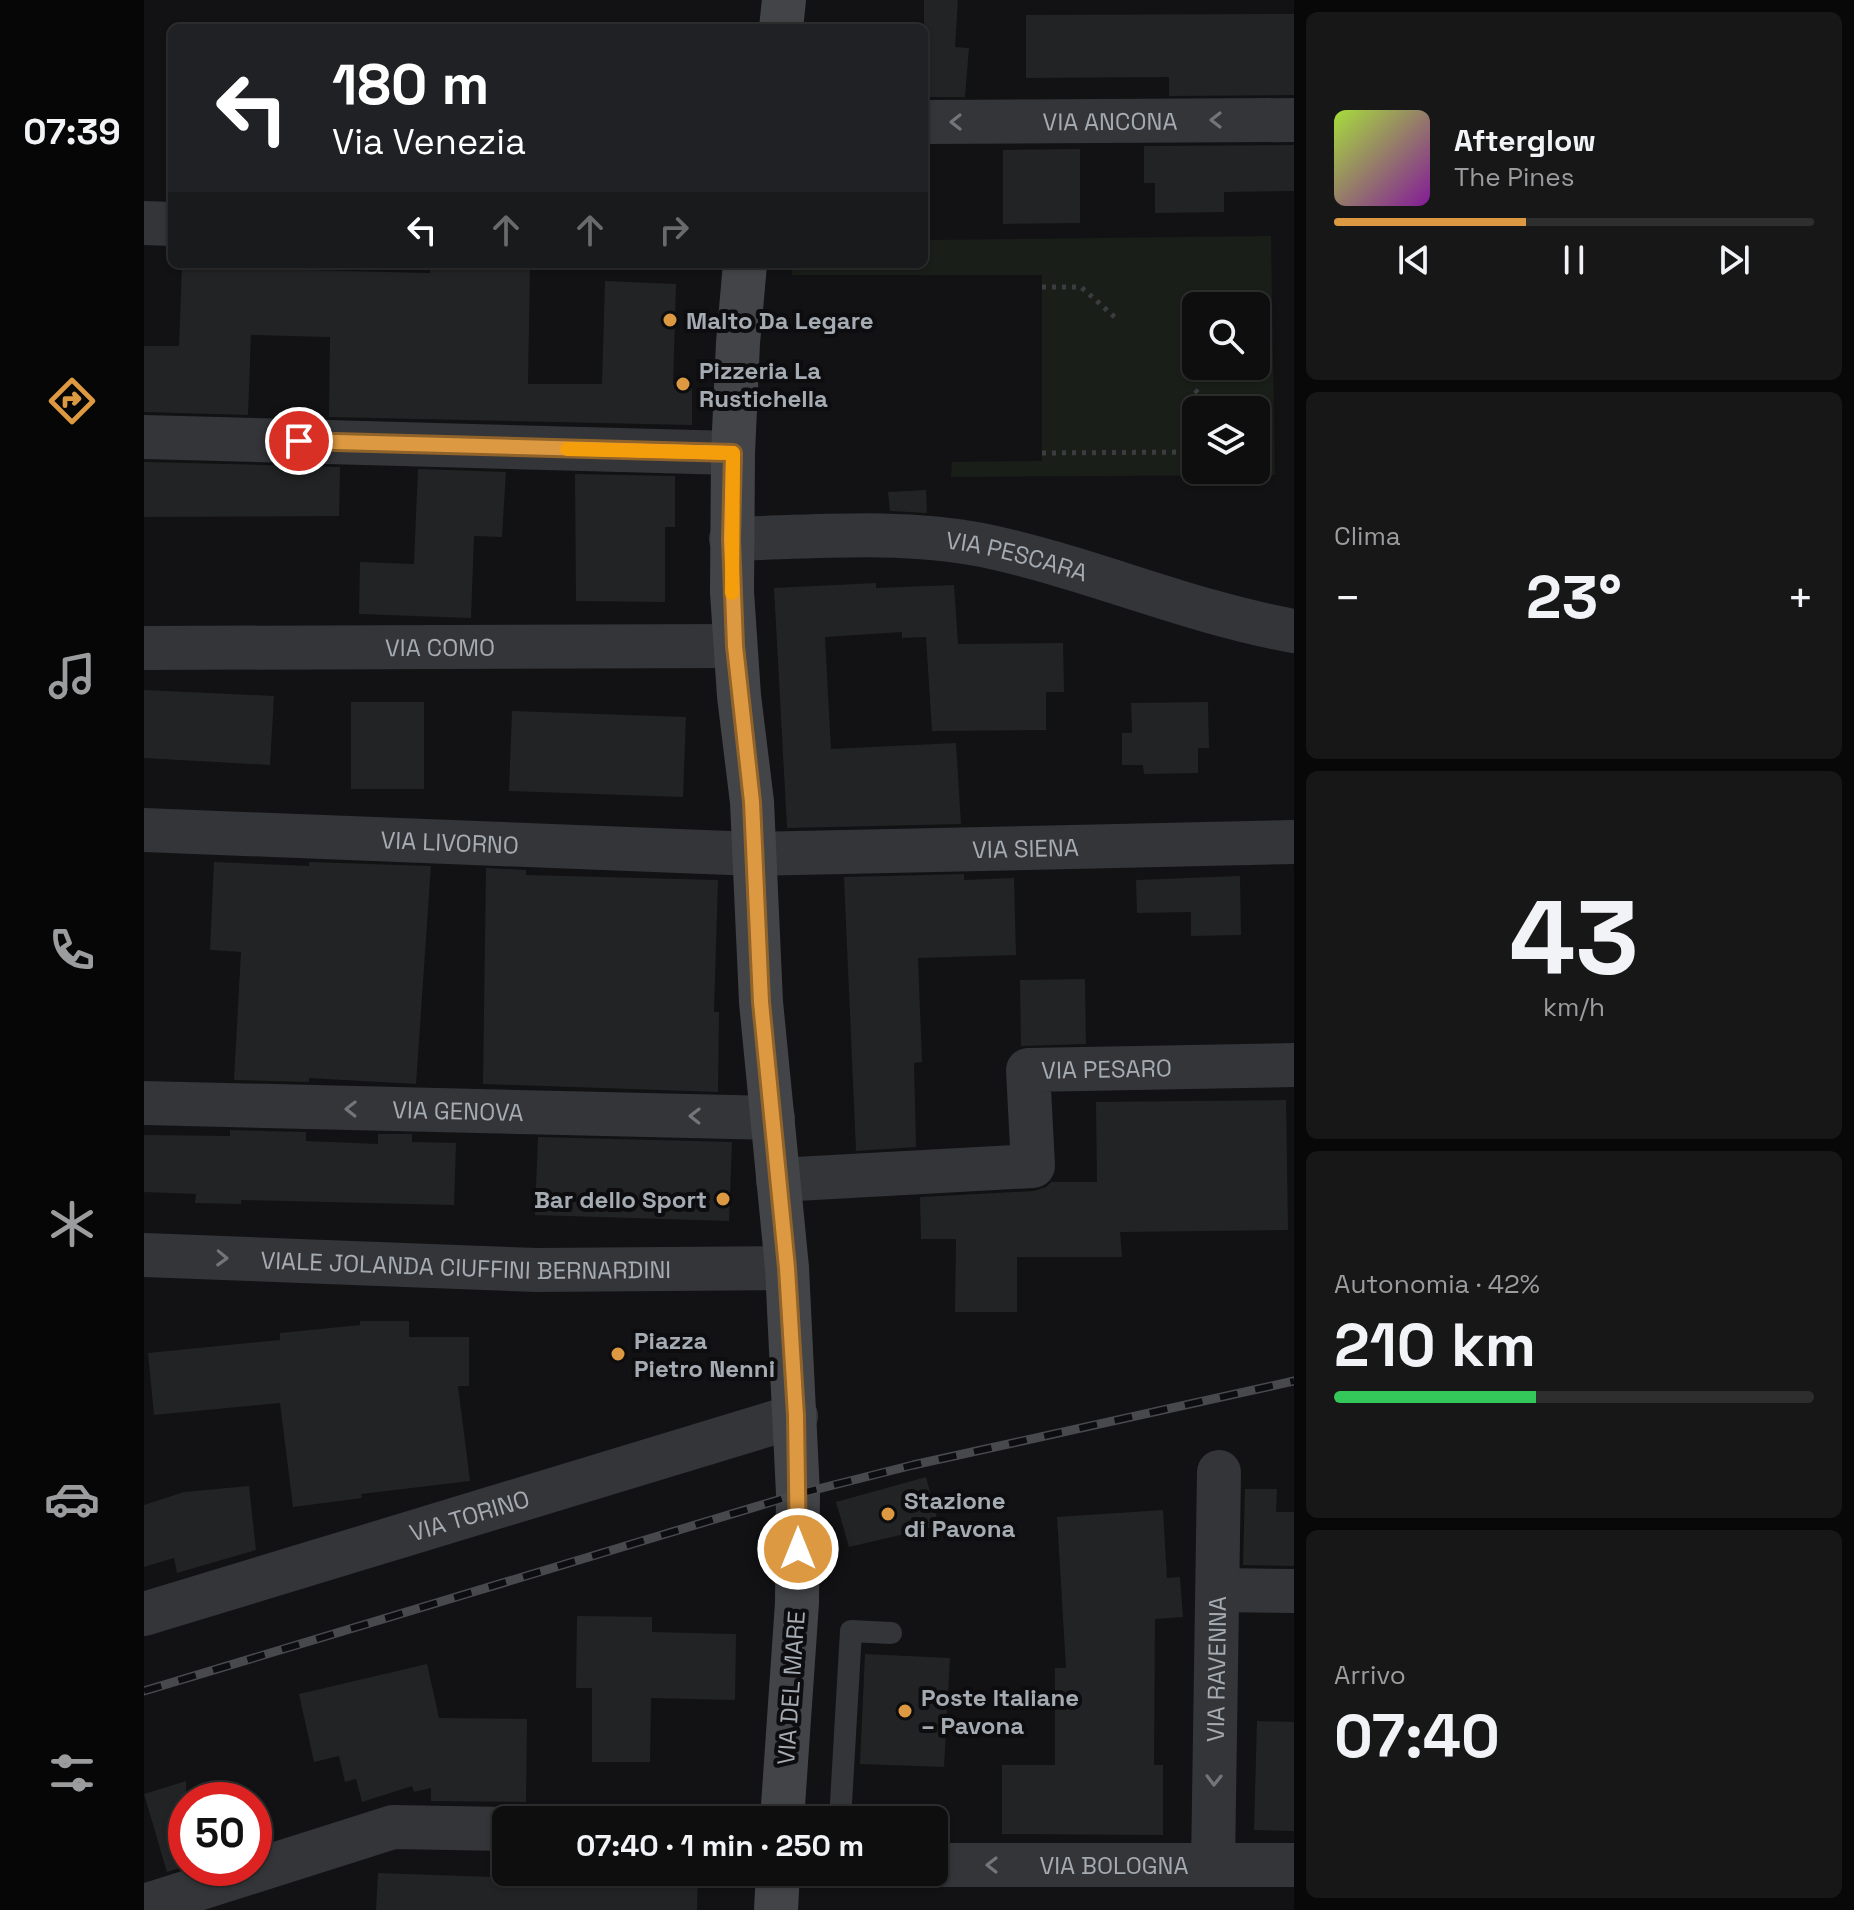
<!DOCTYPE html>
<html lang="it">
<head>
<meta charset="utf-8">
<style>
	:root { --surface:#0e0e0f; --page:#171718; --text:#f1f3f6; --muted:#9b9c9e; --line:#2e2e2f; --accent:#dd9941 }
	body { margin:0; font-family:"Space Grotesk",sans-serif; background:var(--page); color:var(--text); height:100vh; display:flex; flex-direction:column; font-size:30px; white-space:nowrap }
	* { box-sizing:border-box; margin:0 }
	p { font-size:26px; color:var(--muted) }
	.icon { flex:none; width:44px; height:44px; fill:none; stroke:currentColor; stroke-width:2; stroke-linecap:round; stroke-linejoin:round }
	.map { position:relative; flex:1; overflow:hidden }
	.side { display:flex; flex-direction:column; gap:12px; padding:12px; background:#080808; width:560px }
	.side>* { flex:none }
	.hud { position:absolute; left:24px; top:24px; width:760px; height:244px; border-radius:12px; box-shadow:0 2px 6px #0004,0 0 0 2px var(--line); background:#202124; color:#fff; overflow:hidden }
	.buttons { position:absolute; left:1038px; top:292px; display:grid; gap:16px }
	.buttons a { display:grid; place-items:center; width:88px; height:88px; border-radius:12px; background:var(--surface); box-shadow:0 2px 6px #0004,0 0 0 2px var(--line); font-size:40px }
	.speed { position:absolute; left:24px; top:1782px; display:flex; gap:16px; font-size:40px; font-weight:700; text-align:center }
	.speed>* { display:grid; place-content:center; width:104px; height:104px; border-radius:50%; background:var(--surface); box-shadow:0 2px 6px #0004,0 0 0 2px var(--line); line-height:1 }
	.speed .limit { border:12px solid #d22; background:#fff; color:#111 }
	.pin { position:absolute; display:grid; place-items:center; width:68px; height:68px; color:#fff; margin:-34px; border:4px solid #fff; border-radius:50%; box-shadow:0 2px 8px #0007 }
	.me { position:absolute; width:88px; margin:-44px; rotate:0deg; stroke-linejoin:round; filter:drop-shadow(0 0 6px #0008) }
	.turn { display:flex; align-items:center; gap:28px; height:168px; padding:0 32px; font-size:36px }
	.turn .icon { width:104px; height:104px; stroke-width:2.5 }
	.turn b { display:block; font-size:56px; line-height:68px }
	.lanes { display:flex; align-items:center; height:76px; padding:0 32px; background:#0003; justify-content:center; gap:40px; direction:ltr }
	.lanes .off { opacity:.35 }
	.big { font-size:60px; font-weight:700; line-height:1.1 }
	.side .card { flex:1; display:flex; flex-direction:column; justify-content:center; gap:12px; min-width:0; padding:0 28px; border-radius:12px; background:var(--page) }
	.side .dial { align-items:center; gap:0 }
	.dial b { font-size:104px; line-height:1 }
	.song { display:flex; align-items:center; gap:24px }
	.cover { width:96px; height:96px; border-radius:12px; background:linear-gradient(135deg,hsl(80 70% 55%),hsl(290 70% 35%)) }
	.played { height:8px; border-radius:4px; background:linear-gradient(90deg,var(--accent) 40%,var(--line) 40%) }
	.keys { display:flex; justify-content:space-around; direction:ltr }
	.heat { display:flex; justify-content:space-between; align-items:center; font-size:44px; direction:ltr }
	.charge { height:12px; border-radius:6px; background:linear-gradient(90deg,#34c759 42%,var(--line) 0) }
	.trip { position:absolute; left:348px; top:1806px; width:456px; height:80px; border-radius:12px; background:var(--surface); box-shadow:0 2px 6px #0004,0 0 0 2px var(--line); font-weight:700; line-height:80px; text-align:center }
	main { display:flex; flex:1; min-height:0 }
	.menu { display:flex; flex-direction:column; width:144px; justify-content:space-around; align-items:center; background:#060606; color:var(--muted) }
	.menu .icon { width:56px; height:56px }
	.menu .on { color:var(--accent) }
	.menu b { font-size:36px; color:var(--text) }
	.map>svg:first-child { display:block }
	.green { fill:#191e19; fill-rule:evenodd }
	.building { fill:#222324 }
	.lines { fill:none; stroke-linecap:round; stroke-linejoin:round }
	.path { stroke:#3a3c3f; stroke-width:5; stroke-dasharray:4 6; stroke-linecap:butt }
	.lane { stroke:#343538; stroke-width:22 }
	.street { stroke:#343538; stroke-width:44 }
	.secondary { stroke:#424448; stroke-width:44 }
	.rail-casing { stroke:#47494d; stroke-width:9 }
	.rail { stroke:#0d0d0f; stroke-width:6; stroke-dasharray:18; stroke-linecap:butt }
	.oneway { stroke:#72767c }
	.route-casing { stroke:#90632a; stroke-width:20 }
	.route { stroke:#dd9941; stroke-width:14 }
	.slow { stroke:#f59e0b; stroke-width:14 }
	.poi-dot { fill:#dd9941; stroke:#0d0d0f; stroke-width:3 }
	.labels { text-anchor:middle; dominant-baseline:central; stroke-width:8; stroke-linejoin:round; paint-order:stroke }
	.street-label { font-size:24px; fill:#a5abb3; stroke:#0d0d0f }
	.poi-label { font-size:24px; font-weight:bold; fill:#a5abb3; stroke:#0d0d0f; text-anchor:start }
</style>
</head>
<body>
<main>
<nav class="menu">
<b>07:39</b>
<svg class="icon on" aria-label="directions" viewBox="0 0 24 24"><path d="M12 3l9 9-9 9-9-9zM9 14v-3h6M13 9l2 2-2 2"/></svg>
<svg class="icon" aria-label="music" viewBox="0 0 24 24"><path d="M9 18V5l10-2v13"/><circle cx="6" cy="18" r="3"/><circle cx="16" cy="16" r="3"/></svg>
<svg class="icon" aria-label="phone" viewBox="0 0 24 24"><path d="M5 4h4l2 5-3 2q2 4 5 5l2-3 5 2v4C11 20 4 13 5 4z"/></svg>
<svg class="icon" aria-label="climate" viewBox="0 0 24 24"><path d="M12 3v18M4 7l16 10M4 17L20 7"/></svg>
<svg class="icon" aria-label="car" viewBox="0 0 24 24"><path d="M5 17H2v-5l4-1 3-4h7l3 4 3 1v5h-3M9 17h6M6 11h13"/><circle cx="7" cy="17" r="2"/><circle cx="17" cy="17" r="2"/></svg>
<svg class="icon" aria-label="filters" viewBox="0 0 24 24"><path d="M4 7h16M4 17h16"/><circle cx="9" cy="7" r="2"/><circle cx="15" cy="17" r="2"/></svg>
</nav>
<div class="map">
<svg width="1150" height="1910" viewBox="0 0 1150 1910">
	<rect width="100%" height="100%" fill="#121214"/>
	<path class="green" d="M1127,236L1131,475L807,477L808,462L898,461V275H648L649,264H780V240ZM1052,306H1112V366H1052ZM1052,410H1112V470H1052Z"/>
	<path class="building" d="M780,0H814L811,47L825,48L821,97H780Z
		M1150,14V95L1025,96V77L882,78V15Z
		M1150,145V191L1080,192V212L1011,213V183H1000V146Z
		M936,149V223L859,224V150Z
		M286,264H386L384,384H458L461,281L532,284L529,385H548V425L185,417L186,337L107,335L104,415L0,412V346H35L38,267L286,273Z
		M0,462L196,467L195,516L0,517Z
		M274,469L362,472L358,537L330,536L327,618L215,614L216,562L270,564Z
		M431,474L531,476V527H521V602L432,601Z
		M782,490L783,513L746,511L744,492Z
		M732,583V588L810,585L814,644L919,643L920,692H902V730L788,731L782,637L758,638V632L681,637L687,749L812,743L817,824L643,828L630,588Z
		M0,690L130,696L126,765L0,758Z
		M207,702H280V789H207Z
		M1064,702L1065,748H1054V773L1000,774L999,765H978V733H988L987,703Z
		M368,711L542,717L539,797L365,791Z
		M70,862L165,866V862L287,866L272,1084L165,1078V1082L90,1080L97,952L66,950Z
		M342,868L382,870V875L574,880L570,1012H575L574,1092L339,1084Z
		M820,874V880L870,878L872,955L774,958L778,1062L770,1063L772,1147L712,1151L700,877Z
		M1096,876L1097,935L1047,936V912L993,913L992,880Z
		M941,979L942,1044L877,1046L876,980Z
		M1142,1100L1144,1230L976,1232L978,1257H873V1312H811L812,1239H777L776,1197L890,1191L902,1187L907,1182H953L952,1102Z
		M86,1130L162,1132V1141L234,1144V1134H268V1142L312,1143L310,1205L97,1200V1204L51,1203L52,1194L0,1192V1135L86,1136Z
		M394,1137L588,1142L585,1221L391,1215Z
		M216,1321H265V1337H325V1386H314L326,1481L217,1494L218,1498L149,1507L136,1403L10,1415L4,1353L136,1340V1333L216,1325Z
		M782,1477L795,1526L705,1547L692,1502Z
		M105,1486L112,1550L33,1573L30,1558L0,1567V1505L40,1492Z
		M1101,1489H1133L1132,1512H1150V1566L1099,1565Z
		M1019,1510L1023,1578L1036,1577L1039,1617L1011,1619L1010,1765H1019V1835L858,1834V1765H911V1668H922L913,1517Z
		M433,1616L508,1617V1632L592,1634L591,1700L507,1698L506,1762H448V1688H432Z
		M721,1654L806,1658L800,1767L716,1764Z
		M283,1664L295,1718L383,1719L382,1802L287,1801V1788L270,1792L268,1786L218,1802L212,1779L201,1782L195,1756L170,1762L155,1694Z
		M1113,1721L1150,1722V1831L1110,1830Z
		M42,1781V1866L23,1872L0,1794Z
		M348,1872H554L553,1910H232L234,1873L348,1877Z"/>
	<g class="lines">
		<path class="path" d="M898,287H937L974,320
			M1051,390L1072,410
			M898,453L1047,452L1052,447"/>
		<path class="lane" d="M696,1820L707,1631L747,1633"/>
		<g class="street">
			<path id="s1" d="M780,122L1150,120"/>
			<path d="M0,223L28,224"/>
			<path d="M0,437L589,453"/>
			<path id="s2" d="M587,539C669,537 756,529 838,545C944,567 1043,612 1150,631"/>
			<path id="s3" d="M0,648L591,646"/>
			<path id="s4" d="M0,830L611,854L1150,842"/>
			<path id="s5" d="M0,1103L629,1118"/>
			<path id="s6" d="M634,1180L889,1166L884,1070L1150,1065"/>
			<path id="s7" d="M0,1255L393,1270L643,1268"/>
			<path d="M1074,1590L1150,1591"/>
			<path id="s8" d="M0,1614L652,1416"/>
			<path id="s9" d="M790,1865H1150"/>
			<path id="s10" d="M1069,1865L1075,1472"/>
			<path d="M0,1906L249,1827L362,1829"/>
		</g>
		<path class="secondary" d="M637,28L640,0
			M601,264L594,343L589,453L588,592L595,696L608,802L617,1002L643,1268L654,1494L653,1603L638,1820
			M632,1910L634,1872"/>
		<g class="rail-casing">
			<path id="rail" d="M0,1691L654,1494L769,1465L1150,1381"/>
		</g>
		<use href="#rail" class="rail"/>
	</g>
	<defs><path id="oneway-chevron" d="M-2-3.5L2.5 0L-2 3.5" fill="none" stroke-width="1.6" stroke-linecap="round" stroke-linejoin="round" transform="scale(2)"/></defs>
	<g class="oneway">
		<use href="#oneway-chevron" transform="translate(1072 120) rotate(180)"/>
		<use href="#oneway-chevron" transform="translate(812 122) rotate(180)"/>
		<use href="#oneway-chevron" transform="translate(207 1109) rotate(-179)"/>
		<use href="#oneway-chevron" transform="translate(551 1116) rotate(-179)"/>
		<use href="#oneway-chevron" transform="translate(78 1258) rotate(2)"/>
		<use href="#oneway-chevron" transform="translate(1070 1780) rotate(91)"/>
		<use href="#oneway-chevron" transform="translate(848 1865) rotate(180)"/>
	</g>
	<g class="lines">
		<g class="route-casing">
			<path id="route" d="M155,441L589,453L587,539L591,646L608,802L617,1002L643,1268L652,1416L654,1549"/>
		</g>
		<use href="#route" class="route"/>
		<path class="slow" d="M423,449L589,453L588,593"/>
	</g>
	<g class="poi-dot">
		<circle cx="526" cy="320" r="8"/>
		<circle cx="539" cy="384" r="8"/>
		<circle cx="579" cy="1199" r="8"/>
		<circle cx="474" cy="1354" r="8"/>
		<circle cx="744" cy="1514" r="8"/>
		<circle cx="761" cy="1711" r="8"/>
	</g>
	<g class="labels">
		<g class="street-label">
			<text stroke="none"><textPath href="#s1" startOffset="186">VIA ANCONA</textPath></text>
			<text stroke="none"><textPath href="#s2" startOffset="288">VIA PESCARA</textPath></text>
			<text stroke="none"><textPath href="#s3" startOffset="296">VIA COMO</textPath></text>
			<text stroke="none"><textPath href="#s4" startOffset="306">VIA LIVORNO</textPath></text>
			<text stroke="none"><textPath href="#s4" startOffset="882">VIA SIENA</textPath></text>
			<text stroke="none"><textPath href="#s6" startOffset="430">VIA PESARO</textPath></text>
			<text stroke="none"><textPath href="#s5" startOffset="314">VIA GENOVA</textPath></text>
			<text stroke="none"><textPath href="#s7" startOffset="322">VIALE JOLANDA CIUFFINI BERNARDINI</textPath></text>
			<text stroke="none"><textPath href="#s8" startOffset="340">VIA TORINO</textPath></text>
			<text stroke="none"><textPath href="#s10" startOffset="196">VIA RAVENNA</textPath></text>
			<text transform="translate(647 1688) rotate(-86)">VIA DEL MARE</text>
			<text stroke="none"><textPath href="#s9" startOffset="180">VIA BOLOGNA</textPath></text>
		</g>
		<g class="poi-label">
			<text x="542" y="320">Malto Da Legare</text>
			<text x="555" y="370">Pizzeria La<tspan x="555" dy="28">Rustichella</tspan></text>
			<text x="563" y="1199" text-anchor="end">Bar dello Sport</text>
			<text x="490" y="1340">Piazza<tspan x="490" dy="28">Pietro Nenni</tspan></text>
			<text x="760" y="1500">Stazione<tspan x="760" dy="28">di Pavona</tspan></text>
			<text x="777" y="1697">Poste Italiane<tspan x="777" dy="28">– Pavona</tspan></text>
		</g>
	</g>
</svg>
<div class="buttons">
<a><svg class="icon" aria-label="search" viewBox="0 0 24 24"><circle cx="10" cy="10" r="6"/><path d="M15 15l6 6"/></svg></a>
<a><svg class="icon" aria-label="layers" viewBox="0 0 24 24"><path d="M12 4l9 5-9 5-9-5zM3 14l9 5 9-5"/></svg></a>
</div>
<div class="speed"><div class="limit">50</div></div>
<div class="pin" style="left:155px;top:441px;background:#d93025"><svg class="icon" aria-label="arrive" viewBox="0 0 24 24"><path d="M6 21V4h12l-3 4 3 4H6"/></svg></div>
<svg class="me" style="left:654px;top:1549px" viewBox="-20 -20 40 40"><circle r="17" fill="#dd9941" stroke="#fff" stroke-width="3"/><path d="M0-11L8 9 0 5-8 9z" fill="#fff"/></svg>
<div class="trip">07:40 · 1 min · 250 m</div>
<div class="hud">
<div class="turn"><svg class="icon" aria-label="left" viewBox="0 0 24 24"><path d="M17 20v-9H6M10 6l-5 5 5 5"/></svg><div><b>180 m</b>Via Venezia</div></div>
<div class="lanes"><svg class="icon" aria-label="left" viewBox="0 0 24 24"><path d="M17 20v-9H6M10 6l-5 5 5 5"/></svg><svg class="icon off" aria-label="ahead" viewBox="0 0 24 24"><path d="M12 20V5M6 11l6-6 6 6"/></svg><svg class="icon off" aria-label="ahead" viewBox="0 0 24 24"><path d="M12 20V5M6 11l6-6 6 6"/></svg><svg class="icon off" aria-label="right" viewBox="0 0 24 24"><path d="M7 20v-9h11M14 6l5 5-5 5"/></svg></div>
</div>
</div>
<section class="side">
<div class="card">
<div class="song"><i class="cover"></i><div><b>Afterglow</b><p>The Pines</p></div></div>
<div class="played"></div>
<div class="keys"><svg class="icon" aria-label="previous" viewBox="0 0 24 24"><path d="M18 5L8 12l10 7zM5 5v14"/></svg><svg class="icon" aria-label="pause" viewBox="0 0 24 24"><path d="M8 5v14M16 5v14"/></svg><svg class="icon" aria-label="next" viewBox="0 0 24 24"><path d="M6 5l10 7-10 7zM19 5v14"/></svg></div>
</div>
<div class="card"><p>Clima</p>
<div class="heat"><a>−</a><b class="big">23°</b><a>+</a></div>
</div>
<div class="card dial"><b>43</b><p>km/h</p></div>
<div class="card"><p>Autonomia · 42%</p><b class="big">210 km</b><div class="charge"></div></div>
<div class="card"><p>Arrivo</p><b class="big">07:40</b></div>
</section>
</main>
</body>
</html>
